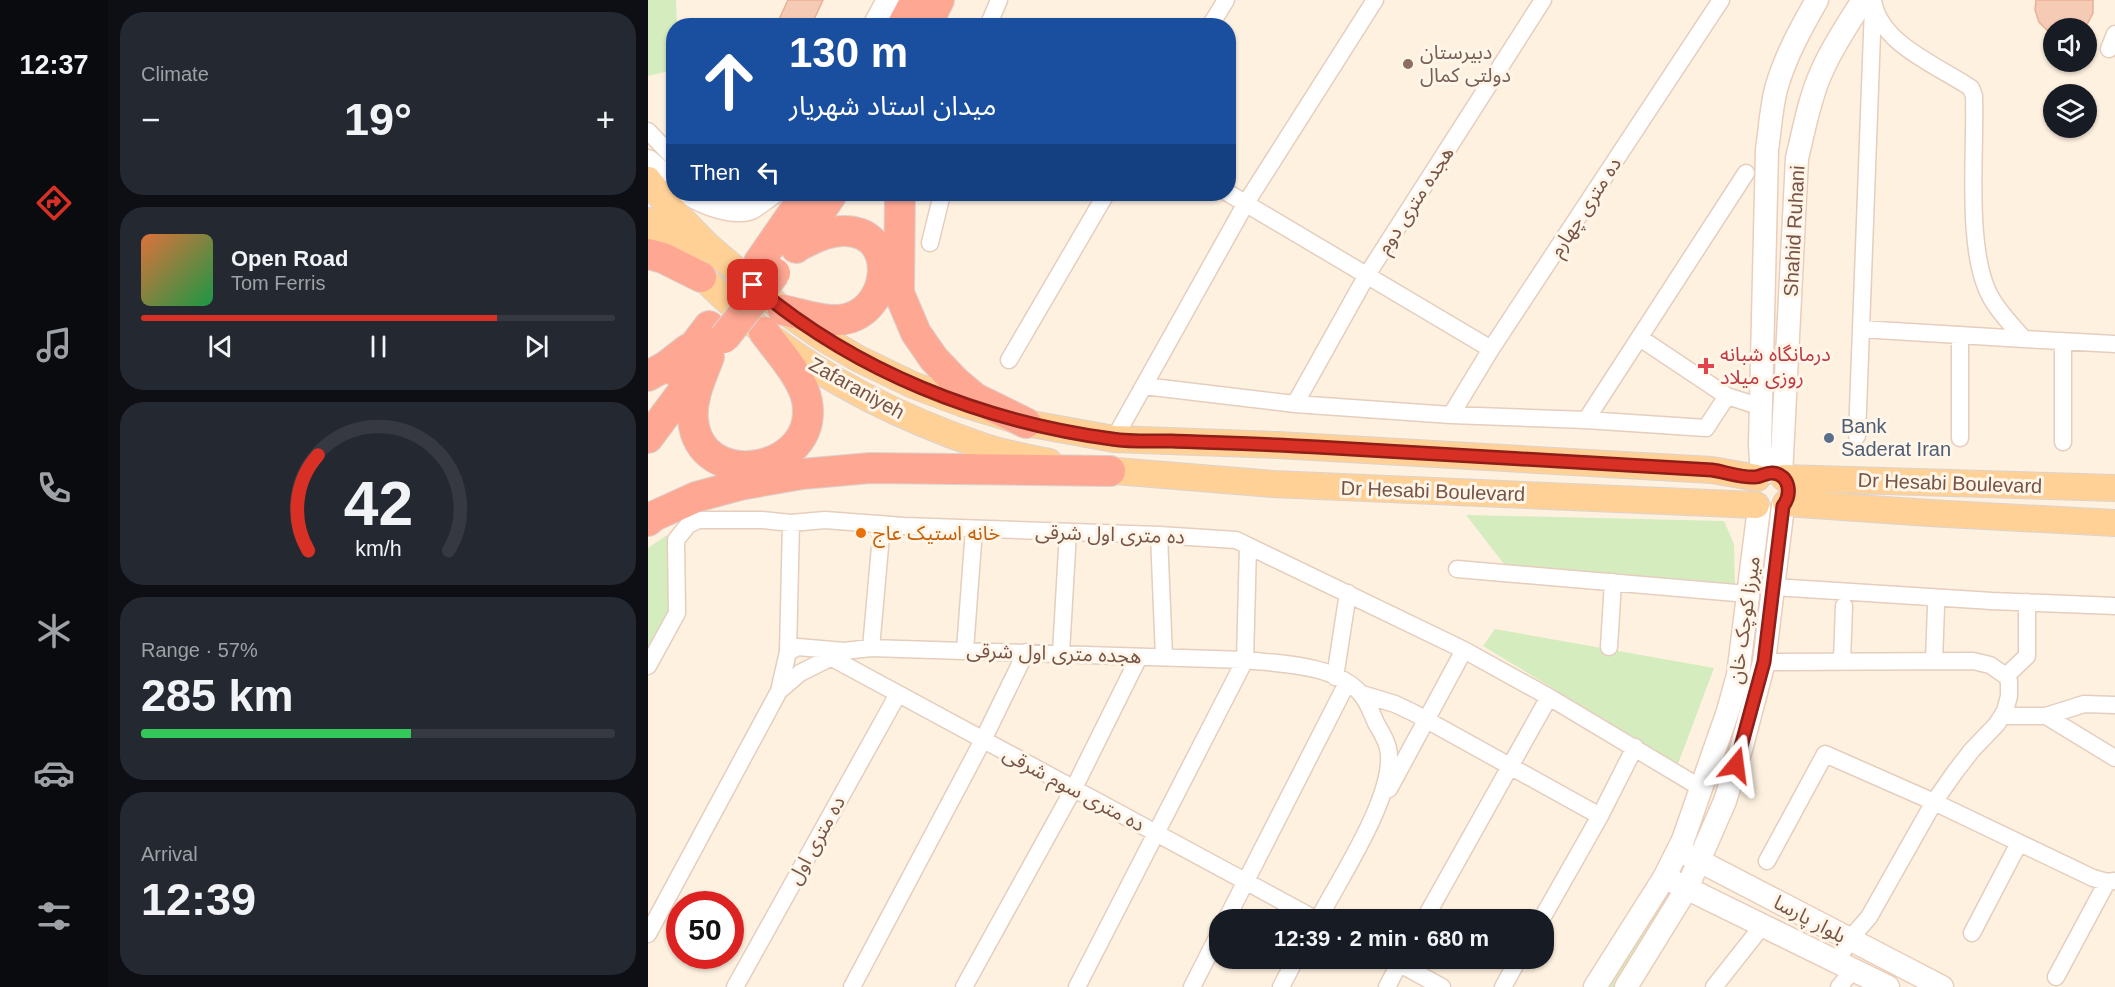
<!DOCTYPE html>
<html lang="en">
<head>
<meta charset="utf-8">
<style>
	:root { --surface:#171b24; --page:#242831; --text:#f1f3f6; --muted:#9ea1a6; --line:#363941; --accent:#d93025 }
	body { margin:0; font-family:Helvetica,"Noto Sans Arabic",sans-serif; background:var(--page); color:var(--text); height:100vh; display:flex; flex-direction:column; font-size:22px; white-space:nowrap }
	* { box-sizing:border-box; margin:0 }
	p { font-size:20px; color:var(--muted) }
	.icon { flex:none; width:33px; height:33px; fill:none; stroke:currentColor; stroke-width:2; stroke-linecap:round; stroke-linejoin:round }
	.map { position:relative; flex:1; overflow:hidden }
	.details { display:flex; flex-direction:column; gap:12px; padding:12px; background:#0d0f14; width:540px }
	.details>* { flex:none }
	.hud { position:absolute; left:18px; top:18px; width:570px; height:183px; border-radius:24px; box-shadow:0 2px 4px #0004; background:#1a4fa0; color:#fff; overflow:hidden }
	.buttons { position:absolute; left:1395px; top:18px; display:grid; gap:12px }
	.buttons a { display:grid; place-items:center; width:54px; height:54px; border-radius:50%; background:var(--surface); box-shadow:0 2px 4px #0004; font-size:30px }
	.speed { position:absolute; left:18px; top:891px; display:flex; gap:12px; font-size:30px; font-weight:700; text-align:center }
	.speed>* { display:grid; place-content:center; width:78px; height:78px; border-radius:50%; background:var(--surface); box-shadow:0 2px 4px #0004; line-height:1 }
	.speed .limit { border:9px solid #d22; background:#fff; color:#111 }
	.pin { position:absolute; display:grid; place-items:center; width:51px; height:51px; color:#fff; margin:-26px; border-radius:12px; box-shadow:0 3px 9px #0006 }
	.me { position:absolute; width:66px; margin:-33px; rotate:16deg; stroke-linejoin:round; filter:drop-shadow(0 0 4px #0008) }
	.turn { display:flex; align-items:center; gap:21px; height:126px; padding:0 24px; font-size:27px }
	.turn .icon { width:78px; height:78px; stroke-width:2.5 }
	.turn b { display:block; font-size:42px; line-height:51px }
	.then { display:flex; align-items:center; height:57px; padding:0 24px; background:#0003; gap:12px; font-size:22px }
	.big { font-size:45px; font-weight:600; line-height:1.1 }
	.details .card { flex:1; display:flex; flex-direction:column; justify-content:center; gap:9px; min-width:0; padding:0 21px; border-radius:24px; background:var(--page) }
	.details .dial { align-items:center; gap:0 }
	.dial svg { height:156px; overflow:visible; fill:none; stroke:var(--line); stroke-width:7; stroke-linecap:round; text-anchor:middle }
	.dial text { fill:var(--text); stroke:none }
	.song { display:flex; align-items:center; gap:18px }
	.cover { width:72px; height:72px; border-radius:9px; background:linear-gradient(135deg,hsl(20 70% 55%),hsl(140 70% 35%)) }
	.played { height:6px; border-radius:3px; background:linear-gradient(90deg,var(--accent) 75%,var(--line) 75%) }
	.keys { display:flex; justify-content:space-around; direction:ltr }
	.heat { display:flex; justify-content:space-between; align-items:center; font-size:33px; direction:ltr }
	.charge { height:9px; border-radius:4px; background:linear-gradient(90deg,#34c759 57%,var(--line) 0) }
	.trip { position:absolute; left:561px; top:909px; width:345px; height:60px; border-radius:24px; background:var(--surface); box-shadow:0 2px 4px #0004; font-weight:600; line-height:60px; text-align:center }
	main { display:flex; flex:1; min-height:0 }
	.tab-bar { display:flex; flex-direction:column; width:108px; justify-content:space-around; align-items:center; background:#090b0e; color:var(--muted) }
	.tab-bar .icon { width:42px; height:42px }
	.tab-bar .active { color:var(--accent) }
	.tab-bar b { font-size:27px; color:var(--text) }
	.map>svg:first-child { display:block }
	.green { fill:#d4ecbe }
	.building { fill:#f6cbb6; stroke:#eab095; stroke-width:1.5 }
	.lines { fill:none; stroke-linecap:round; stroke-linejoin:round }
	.street-casing { stroke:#e5cebe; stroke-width:19 }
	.secondary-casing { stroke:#eacebb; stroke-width:25 }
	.primary-casing { stroke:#dcd3cf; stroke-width:28 }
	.highway-casing { stroke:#dcd3cf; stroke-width:32 }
	.street { stroke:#fff; stroke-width:16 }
	.secondary { stroke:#fff; stroke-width:22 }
	.primary { stroke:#ffd196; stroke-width:26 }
	.highway { stroke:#fea792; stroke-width:30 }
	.highway-bridge-casing { stroke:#dcd3cf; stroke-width:32; stroke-linecap:butt }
	.highway-bridge { stroke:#fea792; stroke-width:30 }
	.route-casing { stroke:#8d1f18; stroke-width:15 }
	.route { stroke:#d93025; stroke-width:10 }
	.education-dot { fill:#8d6e63; stroke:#fff5e8; stroke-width:2 }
	.health-dot { fill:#e0444e; stroke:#fff5e8; stroke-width:2 }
	.service-dot { fill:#5c6f8a; stroke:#fff5e8; stroke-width:2 }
	.food-dot { fill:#e8710a; stroke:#fff5e8; stroke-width:2 }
	.labels { text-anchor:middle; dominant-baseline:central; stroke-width:6; stroke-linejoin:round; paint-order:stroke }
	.education-label { font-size:20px; fill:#785e54; stroke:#fff5e8; text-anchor:start }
	.street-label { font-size:20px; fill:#775445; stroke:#fff5e8 }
	.health-label { font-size:20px; fill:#be3a42; stroke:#fff5e8; text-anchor:start }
	.service-label { font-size:20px; fill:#4e5e75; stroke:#fff5e8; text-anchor:start }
	.food-label { font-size:20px; fill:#c56008; stroke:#fff5e8; text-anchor:start }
</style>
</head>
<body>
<main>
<nav class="tab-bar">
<b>12:37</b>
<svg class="icon active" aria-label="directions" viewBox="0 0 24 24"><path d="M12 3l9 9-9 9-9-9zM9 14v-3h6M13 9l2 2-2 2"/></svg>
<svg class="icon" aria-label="music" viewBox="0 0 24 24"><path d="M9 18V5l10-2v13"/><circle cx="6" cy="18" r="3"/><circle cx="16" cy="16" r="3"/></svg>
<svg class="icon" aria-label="phone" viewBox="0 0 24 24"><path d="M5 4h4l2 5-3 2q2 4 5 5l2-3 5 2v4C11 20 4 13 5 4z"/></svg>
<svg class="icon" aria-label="climate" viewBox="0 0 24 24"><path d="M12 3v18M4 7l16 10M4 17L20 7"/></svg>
<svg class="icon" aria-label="car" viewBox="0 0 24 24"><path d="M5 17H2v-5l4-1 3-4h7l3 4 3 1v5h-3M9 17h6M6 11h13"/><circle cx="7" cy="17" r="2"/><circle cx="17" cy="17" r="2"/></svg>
<svg class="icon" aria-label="filters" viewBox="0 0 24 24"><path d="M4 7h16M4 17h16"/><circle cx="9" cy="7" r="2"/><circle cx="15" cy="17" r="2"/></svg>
</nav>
<section class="details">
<div class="card"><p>Climate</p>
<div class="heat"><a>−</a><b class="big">19°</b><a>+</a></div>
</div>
<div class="card">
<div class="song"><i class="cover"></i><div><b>Open Road</b><p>Tom Ferris</p></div></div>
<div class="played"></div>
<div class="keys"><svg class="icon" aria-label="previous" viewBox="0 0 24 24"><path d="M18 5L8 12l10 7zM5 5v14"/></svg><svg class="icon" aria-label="pause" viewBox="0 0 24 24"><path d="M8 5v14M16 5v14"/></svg><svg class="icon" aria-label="next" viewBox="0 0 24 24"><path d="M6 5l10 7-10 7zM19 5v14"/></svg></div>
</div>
<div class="card dial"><svg viewBox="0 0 100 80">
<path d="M14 69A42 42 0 1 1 86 69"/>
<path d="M14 69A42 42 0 0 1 19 20" stroke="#d93025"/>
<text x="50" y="56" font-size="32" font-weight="700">42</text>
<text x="50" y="72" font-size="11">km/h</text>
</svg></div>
<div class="card"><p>Range · 57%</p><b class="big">285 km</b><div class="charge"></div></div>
<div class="card"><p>Arrival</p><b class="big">12:39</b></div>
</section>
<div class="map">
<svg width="1467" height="987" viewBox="0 0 1467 987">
	<rect width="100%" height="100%" fill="#fef1e0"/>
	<path class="green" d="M0,0H28L29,25L26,26L25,70L0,76Z
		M818,515L1076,521L1086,544L1087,585L856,564Z
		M19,535L22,613L0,653V548Z
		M847,629L1066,668L1030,764L835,646Z
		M1014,882L1033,890L970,987H948Z"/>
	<path class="building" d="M140,0H175L163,26H128Z
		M1388,0H1445V13L1437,28H1406V37L1391,22L1387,10Z"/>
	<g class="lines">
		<g class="street-casing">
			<path id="street" d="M1225,0C1231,44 1291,66 1323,88L1326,96C1328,151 1317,249 1342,296C1351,313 1364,325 1376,339L1467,344
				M340,26L351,0
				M562,26L578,0
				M1461,49L1467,34
				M0,131L26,158
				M580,193L843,349
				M282,243L294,194
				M1213,329L1376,339
				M1312,335V438
				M992,338L1079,396L1113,407
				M361,360L458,194
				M496,386L647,404L803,415L938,420L1058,428L1079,396
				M647,404L719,275L895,0
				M803,415L843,349L1073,0
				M938,420L1098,173
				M1209,436L1225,7
				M466,439L598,203L727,0
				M1415,442V341
				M511,535L516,657
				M809,569L1100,594
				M1126,587L1344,601L1467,606
				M961,647L965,582
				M223,648L234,524
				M317,650L326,529
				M140,652L143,523
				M413,653L420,532
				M184,658L669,920
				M1194,661L1196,606
				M1286,661L1288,607
				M1116,662L1325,661L1342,665L1358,676
				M0,666L29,613L28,540L40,525L50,520H114L143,523L177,520L256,526L511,535L588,540L816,650L901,697L1053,788
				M1358,676L1379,656V602
				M687,677L700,593
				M131,691L140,652L150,647L196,651
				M714,694L747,704L766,713L952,816
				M1354,716H1398L1436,704L1467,705
				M1398,716L1467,758
				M741,789L816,650
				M1119,861L1177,754L1286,802L1445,878L1459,882L1467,881
				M578,920L699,683
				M776,920L901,697
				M893,920L952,816L987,747
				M1324,933L1371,843
				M0,934L131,691L152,673L196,651L223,648L597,660C633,664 687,664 713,694C720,702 724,714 728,723C732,730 738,739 740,748C750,792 691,879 670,920
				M741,958L794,987
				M1189,962L1201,940L1221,917L1286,802L1307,772L1324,750L1349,724L1357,711L1361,696V681L1358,676
				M1408,977L1459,882
				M87,987L250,694
				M204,987L335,740L378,652
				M316,987L426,788L491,657
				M429,987L597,660L600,546
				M544,987L572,932
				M633,987L648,958
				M739,987L754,958
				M855,987L871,958
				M1066,987L1115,925
				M1191,987L1205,970"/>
		</g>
		<g class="secondary-casing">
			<path id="secondary" d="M226,26L240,0
				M0,161L26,183
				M41,194C56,203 85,215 103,208C109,205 117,198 123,194
				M1114,475L1112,445L1119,150C1122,129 1123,109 1128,89C1137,57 1153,28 1169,0
				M1133,476L1149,158C1156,130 1161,100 1173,73C1184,47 1200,24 1215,0
				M1040,855L1294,987
				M1026,882L1240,987
				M947,987L1016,878L1035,840L1080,711L1090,675L1111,508
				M978,987L1039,888L1077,801L1094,746L1116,662L1135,506"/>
		</g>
		<g class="primary-casing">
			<path id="primary" d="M0,180L17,202L60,246L135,310L175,338L211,359L265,385L313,403L378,423L466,439L630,445L1064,470L1109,478
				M0,221C37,260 74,299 116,332C180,382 258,420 334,446C356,454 379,457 401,462
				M443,469L625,484L1108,505
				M1136,478L1467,488
				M1138,503L1281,513L1467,523"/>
		</g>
		<g class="highway-casing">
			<path id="highway" d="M254,26L268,0
				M278,26L291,0
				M252,194L251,293L268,333L286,359L308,382L327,398L378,423
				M148,248L184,194
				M0,254L15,258L53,277
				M111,262L158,194
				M135,310C153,314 172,321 190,320C243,317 253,233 198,231C181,230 165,239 150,246
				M61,357C54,376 43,398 45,419C51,494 172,473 159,401C155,378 129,350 116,332
				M27,371L61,326
				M0,376L18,366L40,349
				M0,438L50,371
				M0,521L6,516L48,497L92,485L154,474L222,468L462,471"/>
		</g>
		<use href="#street" class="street"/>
		<use href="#secondary" class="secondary"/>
		<use href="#primary" class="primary"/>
		<use href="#highway" class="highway"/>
		<g class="highway-bridge-casing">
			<path id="highway-bridge" d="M76,338L127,273"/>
		</g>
		<use href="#highway-bridge" class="highway-bridge"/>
	</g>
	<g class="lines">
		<g class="route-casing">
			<path id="route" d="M105,285C206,371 332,421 464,439C483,442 504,441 524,441C572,443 620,444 669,447C801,455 932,462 1064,470C1077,472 1094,478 1107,477C1113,477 1118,472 1125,473C1142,475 1144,494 1135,506L1116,662L1088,765"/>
		</g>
		<use href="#route" class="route"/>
	</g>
	<circle class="education-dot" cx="760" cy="64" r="6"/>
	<path class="health-dot" d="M1055 357h6v6h6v6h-6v6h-6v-6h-6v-6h6z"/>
	<circle class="service-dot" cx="1181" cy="438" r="6"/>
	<circle class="food-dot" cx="213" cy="533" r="6"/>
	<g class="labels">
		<g class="education-label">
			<text x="772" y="52">دبیرستان<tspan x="772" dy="23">دولتی کمال</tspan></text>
		</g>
		<g class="street-label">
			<text transform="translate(767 200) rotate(-57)">هجده متری دوم</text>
			<text transform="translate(937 207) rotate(-57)">ده متری چهارم</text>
			<text transform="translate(1146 231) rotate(-87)">Shahid Ruhani</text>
			<text transform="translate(209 388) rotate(29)">Zafaraniyeh</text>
			<text transform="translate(1302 483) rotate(2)">Dr Hesabi Boulevard</text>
			<text transform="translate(785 491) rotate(2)">Dr Hesabi Boulevard</text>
			<text transform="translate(462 534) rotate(2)">ده متری اول شرقی</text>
			<text transform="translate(1096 620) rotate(-82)">میرزا کوچک خان</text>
			<text transform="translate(406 653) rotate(2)">هجده متری اول شرقی</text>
			<text transform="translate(426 789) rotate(28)">ده متری سوم شرقی</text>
			<text transform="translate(168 840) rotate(-61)">ده متری اول</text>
			<text transform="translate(1162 919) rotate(28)">بلوار پارسا</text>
		</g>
		<g class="health-label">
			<text x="1072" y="354">درمانگاه شبانه<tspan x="1072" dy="23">روزی میلاد</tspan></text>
		</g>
		<g class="service-label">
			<text x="1193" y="426">Bank<tspan x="1193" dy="23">Saderat Iran</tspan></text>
		</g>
		<g class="food-label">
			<text x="225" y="533">خانه استیک عاج</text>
		</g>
	</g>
</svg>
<div class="buttons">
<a><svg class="icon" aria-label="sound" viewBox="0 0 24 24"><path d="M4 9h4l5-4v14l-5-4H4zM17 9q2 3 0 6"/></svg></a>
<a><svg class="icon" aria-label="layers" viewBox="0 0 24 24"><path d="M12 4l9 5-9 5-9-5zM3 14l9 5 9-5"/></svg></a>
</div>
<div class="speed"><div class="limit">50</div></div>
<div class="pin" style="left:105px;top:285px;background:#d93025"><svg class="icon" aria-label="arrive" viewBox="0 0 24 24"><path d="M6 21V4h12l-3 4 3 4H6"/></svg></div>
<svg class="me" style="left:1088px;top:765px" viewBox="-20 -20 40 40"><path d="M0-17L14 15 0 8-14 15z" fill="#d93025" stroke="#fff" stroke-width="4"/></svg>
<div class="trip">12:39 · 2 min · 680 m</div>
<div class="hud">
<div class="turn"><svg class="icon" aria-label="ahead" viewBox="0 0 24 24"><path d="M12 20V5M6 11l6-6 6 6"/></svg><div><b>130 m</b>میدان استاد شهریار</div></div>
<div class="then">Then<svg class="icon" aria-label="left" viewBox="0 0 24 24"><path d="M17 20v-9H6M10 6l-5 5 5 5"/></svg></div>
</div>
</div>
</main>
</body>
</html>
